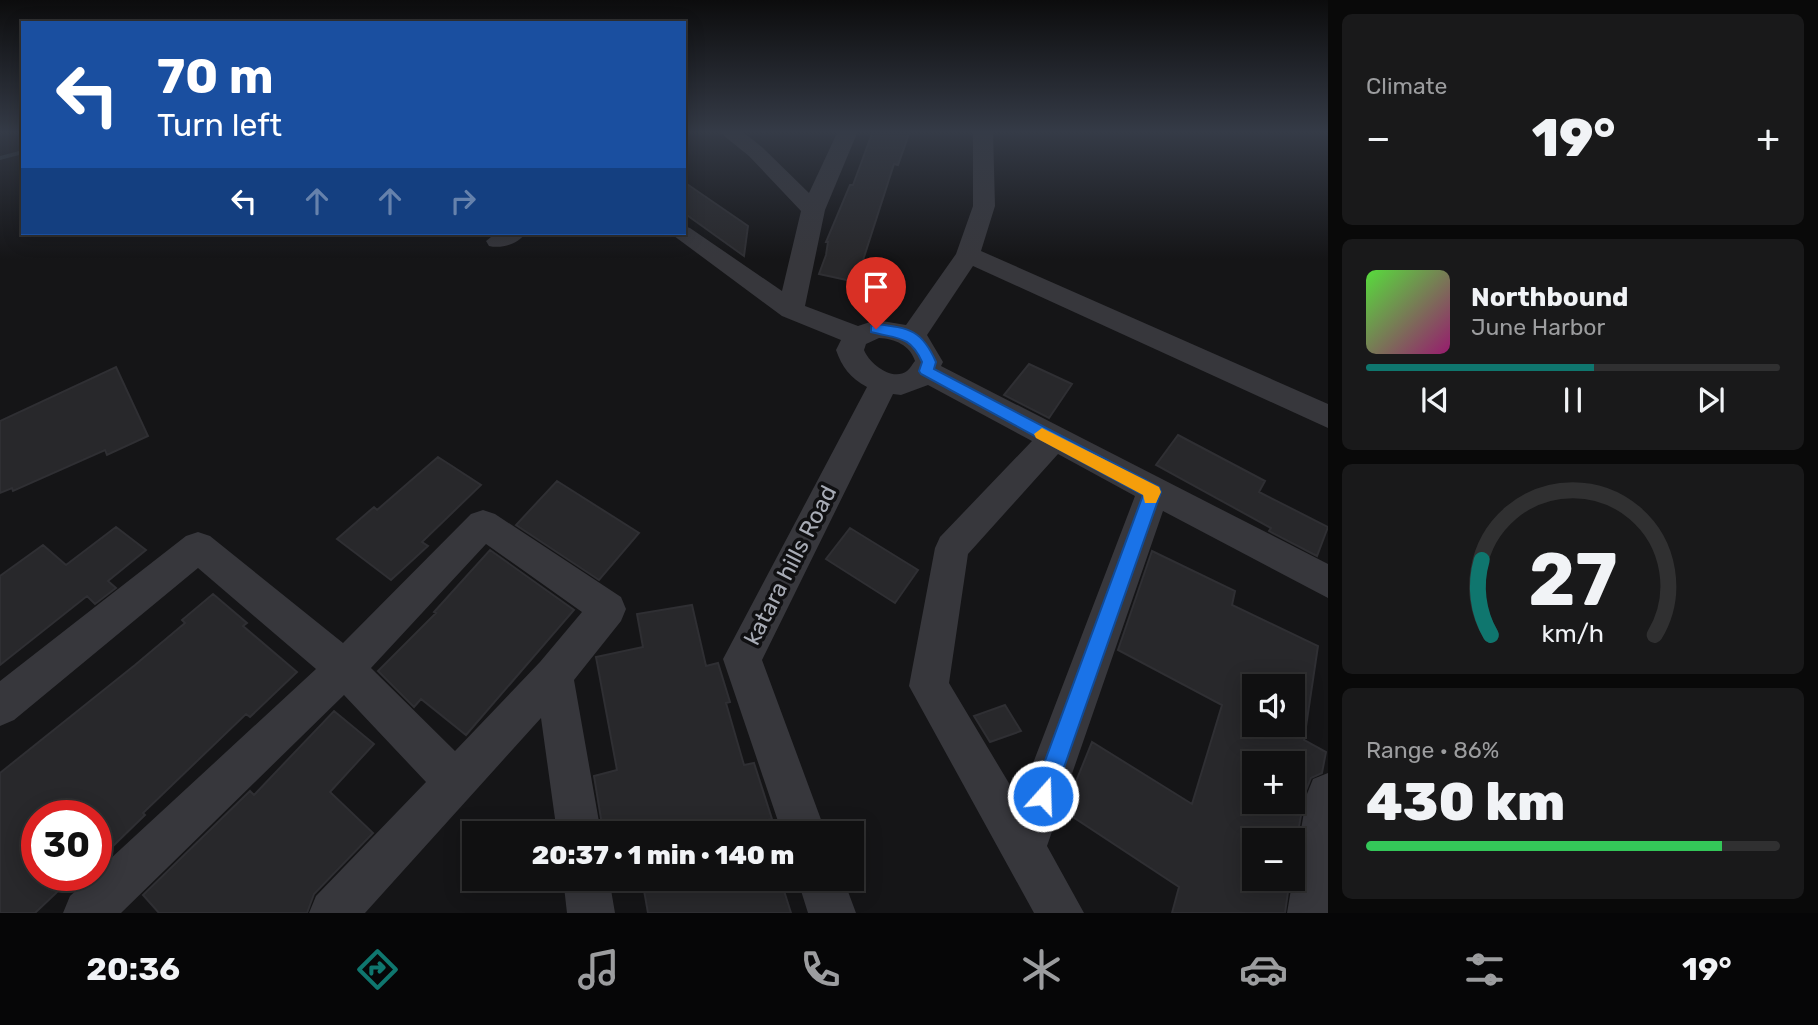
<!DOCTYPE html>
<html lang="en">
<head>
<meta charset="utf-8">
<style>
	:root { --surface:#101011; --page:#19191a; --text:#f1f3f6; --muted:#9c9d9f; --line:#303031; --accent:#0f766e }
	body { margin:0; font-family:Rubik,sans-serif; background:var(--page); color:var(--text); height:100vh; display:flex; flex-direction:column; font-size:26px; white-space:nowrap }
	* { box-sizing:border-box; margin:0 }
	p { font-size:23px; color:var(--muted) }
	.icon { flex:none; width:38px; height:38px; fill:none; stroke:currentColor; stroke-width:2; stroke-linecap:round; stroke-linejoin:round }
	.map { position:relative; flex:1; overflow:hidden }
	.side { display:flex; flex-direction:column; gap:14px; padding:14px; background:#090909; width:490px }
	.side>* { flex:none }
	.banner { position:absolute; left:21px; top:21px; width:665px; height:214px; border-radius:0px; box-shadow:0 4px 18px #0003,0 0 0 2px var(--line); background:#1a4fa0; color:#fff; overflow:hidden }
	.fabs { position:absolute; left:1242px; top:674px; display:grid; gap:14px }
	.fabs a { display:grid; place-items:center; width:63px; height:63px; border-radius:0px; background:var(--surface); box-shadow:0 4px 18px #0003,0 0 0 2px var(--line); font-size:35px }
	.speed { position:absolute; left:21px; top:800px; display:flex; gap:14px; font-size:35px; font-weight:700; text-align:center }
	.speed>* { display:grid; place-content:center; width:91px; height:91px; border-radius:50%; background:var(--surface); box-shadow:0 4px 18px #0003,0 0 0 2px var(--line); line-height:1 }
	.speed .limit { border:10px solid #d22; background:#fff; color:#111 }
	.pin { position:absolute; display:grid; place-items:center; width:60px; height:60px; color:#fff; margin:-72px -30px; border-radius:50% 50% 50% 0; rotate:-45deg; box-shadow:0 0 7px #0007 }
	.pin .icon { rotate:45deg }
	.me { position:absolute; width:77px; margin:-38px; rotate:20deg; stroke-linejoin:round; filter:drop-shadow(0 0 5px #0008) }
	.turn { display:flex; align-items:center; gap:24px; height:147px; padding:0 21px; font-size:32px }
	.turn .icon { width:91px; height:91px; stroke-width:2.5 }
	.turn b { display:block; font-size:49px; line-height:60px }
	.lanes { display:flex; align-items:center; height:66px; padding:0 21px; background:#0003; justify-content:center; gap:35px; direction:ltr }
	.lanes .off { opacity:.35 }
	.big { font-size:52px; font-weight:800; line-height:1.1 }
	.side .card { flex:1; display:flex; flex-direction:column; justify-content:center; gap:10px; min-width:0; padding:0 24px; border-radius:10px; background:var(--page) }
	.side .dial { align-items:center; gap:0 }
	.dial svg { height:182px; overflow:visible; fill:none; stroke:var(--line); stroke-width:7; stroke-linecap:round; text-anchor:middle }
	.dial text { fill:var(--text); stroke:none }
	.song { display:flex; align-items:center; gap:21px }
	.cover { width:84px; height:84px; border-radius:10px; background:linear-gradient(135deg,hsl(110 70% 55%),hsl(320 70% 35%)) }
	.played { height:7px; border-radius:4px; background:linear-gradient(90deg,var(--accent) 55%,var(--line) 55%) }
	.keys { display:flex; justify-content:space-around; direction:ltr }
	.heat { display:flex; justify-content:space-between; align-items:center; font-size:38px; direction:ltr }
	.charge { height:10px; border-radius:5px; background:linear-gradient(90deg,#34c759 86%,var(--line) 0) }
	.trip { position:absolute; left:462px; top:821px; width:402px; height:70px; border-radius:0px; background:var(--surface); box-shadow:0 4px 18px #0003,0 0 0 2px var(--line); font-weight:800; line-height:70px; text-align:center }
	.tab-bar { display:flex; height:112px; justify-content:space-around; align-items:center; background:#060607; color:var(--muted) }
	.tab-bar .icon { width:49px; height:49px }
	.tab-bar .active { color:var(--accent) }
	.tab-bar b { font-size:32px; color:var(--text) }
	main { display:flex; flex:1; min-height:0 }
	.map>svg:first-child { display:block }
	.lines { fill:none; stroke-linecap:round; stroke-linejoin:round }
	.stream { fill:#2c343a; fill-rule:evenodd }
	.building { fill:#28282b; stroke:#2f2f33; stroke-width:2; fill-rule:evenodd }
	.minor { fill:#37373c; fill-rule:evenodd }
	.route { fill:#1a73e8; stroke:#114b97; stroke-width:2 }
	.slow { fill:#f59e0b }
	.labels { text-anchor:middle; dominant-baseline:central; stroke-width:7; stroke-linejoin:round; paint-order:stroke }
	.street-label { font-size:23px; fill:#a8acb6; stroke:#101012 }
</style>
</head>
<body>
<main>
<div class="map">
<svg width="1328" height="913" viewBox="0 0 1328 913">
	<rect width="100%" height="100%" fill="#151517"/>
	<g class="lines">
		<path class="stream" d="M23,150V154L0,160V156Z"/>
	</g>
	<path class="building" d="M873,131H910L898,165L894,164L856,282L819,274L826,255L828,242H826L850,185H853Z
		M684,182L748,226L744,256L684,213Z
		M1029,364L1072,384L1049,418L1004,395Z
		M116,367L148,436L107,455L105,450L13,491L12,488L0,493V421Z
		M1178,435L1265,481L1259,492L1328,527L1317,556L1269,531L1271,528L1156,465Z
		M438,457L481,485L422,542L428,546L391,580L337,539L374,507L377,510Z
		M557,481L639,533L599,580L516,525Z
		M116,527L146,550L108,581L116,588L95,604L87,596L0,665V576L43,545L66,565Z
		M850,528L918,570L895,603L826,559Z
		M490,550L574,610L466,735L421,699L414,707L378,671L436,613L434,612Z
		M1152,551L1235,591L1232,605L1318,646L1304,740L1326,752L1322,773L1311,778L1305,793L1293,860V840H1255V878H1290L1285,913H1172L1179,887L1064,811L1092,742L1192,804L1222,705L1118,650ZM1255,686H1293V724H1255ZM1255,763H1293V802H1255Z
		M213,594L247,623L243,626L297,672L250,717L246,714L143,813L145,815L111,848L109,846L96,858V816H37V875H75L35,913H0V773L135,665L185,623L182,620Z
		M692,605L706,666L718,663L730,702L726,703L744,765L754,763L772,819L763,821L767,833H631L629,825L603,831L594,776L617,770L596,657L643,647L637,614Z
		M1005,705L1021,731L990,742L974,716Z
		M334,711L374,744L330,792L373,833L314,894L307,913H159L143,895L250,791L254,795Z
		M780,878L791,913H648L642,879Z"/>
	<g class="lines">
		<path class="minor" d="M718,131H742L763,148L809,193L838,131H858L825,210L805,306L858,326L876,320L906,325L956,254L973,206V131H993L995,206L981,251L1328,404V428L973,266L927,335L943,362L941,366L1328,564V598L1163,511L1047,846L1084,913H1034L909,686L935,548L940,537L1032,441L928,385L901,395L893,394L762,660L826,833H782L723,659L867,387C850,378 842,367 836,350L841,340L782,316L670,233H684V226L690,228L782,291L801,211L749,156ZM879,338C895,339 910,345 915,361C912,364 911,368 907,371C892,382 869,363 864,350L866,344ZM1058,454L1135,496L1019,800L949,683L968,554Z
			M496,233H526C518,244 502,249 489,246L486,241Z
			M483,510L495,514L621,597L626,609L621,621L574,680L601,833H557L541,718L365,913H309L316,896L426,782L344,695L121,913H63L70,896L316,669L198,568L14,720L0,726V681L186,536L198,532L210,536L343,643L471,514ZM486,544L582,612L540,662L455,751L371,668Z
			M1328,773V913H1287L1307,794L1313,779Z
			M563,878H609L615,913H567Z
			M797,878H843L856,913H808Z"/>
	</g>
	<linearGradient id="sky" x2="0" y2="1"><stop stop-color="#0c0c0d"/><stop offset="0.51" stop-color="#353b47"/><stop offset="1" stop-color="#353b47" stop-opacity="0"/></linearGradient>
	<rect width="1328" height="259" fill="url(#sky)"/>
	<path class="route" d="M876,324C910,328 922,330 936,362L934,369L1159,487L1161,492L1054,796L1051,804L1043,807L1035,804L1032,796L1143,495L921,374L919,371L922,362C910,335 897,339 871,332V326Z"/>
	<path class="slow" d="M1042,428L1159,487L1161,492L1156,503H1145L1143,495L1036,438L1034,434Z"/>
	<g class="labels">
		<g class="street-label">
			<text transform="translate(790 565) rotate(-63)">katara hills Road</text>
		</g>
	</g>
</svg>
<div class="fabs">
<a><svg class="icon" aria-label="sound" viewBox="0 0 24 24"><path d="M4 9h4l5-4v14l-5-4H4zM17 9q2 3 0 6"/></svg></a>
<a>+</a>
<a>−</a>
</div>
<div class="speed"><div class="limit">30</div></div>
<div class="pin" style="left:876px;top:329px;background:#d93025"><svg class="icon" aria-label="arrive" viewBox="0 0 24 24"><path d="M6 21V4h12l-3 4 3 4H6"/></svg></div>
<svg class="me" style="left:1043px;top:796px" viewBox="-20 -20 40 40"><circle r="17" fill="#1a73e8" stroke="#fff" stroke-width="3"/><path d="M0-11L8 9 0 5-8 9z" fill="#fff"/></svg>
<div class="trip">20:37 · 1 min · 140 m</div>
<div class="banner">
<div class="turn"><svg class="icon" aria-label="left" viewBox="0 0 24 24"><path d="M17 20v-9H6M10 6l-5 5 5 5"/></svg><div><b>70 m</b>Turn left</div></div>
<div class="lanes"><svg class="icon" aria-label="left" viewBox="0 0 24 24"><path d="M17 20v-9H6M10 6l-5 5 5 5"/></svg><svg class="icon off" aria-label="ahead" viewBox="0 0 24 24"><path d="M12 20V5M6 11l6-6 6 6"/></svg><svg class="icon off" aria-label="ahead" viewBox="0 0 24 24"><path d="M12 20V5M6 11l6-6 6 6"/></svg><svg class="icon off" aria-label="right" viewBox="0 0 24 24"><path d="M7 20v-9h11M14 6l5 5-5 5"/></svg></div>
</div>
</div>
<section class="side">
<div class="card"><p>Climate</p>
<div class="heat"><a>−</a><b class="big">19°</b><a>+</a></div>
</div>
<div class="card">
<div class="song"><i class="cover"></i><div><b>Northbound</b><p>June Harbor</p></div></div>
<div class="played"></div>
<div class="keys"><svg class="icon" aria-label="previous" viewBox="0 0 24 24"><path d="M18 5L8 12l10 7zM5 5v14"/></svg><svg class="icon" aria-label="pause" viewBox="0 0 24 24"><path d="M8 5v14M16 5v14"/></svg><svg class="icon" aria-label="next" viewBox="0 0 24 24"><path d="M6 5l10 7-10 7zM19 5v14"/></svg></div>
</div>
<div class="card dial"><svg viewBox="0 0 100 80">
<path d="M14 69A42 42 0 1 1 86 69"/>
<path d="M14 69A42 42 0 0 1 10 36" stroke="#0f766e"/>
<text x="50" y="56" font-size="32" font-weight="700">27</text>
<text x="50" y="72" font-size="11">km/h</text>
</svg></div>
<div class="card"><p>Range · 86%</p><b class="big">430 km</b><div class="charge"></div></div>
</section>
</main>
<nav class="tab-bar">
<b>20:36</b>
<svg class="icon active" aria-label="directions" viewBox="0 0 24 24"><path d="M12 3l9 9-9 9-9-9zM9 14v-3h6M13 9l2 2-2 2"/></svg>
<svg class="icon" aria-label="music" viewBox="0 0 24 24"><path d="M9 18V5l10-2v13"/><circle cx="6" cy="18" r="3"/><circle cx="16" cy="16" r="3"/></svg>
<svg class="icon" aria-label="phone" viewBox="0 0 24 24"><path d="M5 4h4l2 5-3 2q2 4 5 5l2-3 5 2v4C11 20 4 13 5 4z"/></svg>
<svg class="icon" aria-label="climate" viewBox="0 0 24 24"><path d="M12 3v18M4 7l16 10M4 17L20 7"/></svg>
<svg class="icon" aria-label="car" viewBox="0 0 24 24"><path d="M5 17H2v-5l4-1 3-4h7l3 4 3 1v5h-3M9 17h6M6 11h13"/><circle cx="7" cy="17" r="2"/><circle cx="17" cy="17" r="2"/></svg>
<svg class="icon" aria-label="filters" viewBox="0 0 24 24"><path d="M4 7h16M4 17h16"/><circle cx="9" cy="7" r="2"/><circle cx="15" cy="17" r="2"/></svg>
<b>19°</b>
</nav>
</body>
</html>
